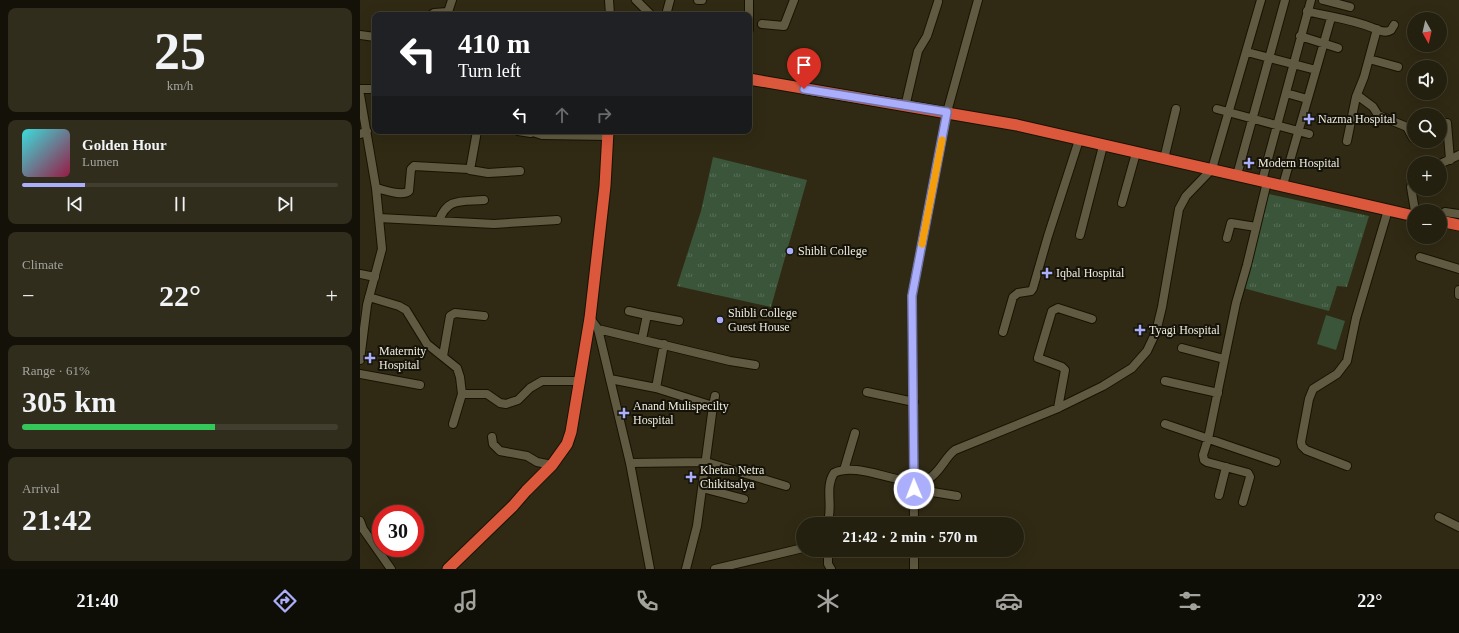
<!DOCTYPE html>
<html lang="en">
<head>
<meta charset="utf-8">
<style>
	:root { --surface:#24200f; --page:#302d1d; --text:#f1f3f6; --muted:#a3a39e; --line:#413e2f; --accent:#abaffb }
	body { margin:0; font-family:"Times New Roman",serif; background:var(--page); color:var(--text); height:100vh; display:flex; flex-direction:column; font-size:15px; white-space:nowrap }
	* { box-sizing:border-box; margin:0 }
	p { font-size:13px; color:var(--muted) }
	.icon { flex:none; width:22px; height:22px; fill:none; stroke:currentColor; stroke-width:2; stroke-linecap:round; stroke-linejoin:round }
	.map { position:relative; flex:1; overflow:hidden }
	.details { display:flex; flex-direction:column; gap:8px; padding:8px; background:#141208; width:360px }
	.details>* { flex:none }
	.hud { position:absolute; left:12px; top:12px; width:380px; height:122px; border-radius:8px; box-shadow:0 4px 16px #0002,0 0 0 1px var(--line); background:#202124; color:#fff; overflow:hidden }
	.needle { width:26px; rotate:172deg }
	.buttons { position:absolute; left:1047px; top:12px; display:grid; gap:8px }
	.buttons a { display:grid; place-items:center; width:40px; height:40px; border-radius:50%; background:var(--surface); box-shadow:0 4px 16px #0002,0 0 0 1px var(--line); font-size:20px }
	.speed { position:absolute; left:12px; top:505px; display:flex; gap:8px; font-size:20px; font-weight:700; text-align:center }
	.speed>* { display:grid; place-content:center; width:52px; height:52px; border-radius:50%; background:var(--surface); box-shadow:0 4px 16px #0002,0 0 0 1px var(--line); line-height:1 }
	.speed .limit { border:6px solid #d22; background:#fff; color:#111 }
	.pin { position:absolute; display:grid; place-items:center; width:34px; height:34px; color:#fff; margin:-41px -17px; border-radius:50% 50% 50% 0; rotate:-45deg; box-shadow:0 0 4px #0007 }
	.pin .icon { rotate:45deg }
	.me { position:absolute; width:44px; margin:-22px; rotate:359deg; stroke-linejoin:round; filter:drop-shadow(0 0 3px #0008) }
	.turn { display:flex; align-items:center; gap:14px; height:84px; padding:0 20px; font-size:18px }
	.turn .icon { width:52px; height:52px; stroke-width:2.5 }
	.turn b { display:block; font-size:28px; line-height:34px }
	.lanes { display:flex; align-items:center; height:38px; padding:0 20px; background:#0003; justify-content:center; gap:20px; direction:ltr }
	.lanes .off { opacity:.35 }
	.big { font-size:30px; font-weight:700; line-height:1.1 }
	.details .widget { flex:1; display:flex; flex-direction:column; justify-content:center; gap:6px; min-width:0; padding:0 14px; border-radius:8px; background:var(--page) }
	.details .dial { align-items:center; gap:0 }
	.dial b { font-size:52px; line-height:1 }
	.song { display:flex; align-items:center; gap:12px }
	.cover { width:48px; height:48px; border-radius:6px; background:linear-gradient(135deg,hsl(180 70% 55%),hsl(340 70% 35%)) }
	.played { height:4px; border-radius:2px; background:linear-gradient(90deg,var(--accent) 20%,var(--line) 20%) }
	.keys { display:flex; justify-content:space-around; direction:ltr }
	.heat { display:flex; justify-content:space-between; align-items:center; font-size:22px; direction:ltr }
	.charge { height:6px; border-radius:3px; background:linear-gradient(90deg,#34c759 61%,var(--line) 0) }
	.trip { position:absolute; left:436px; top:517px; width:228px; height:40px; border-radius:20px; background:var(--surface); box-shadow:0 4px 16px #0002,0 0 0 1px var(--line); font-weight:700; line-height:40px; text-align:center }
	.tab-bar { display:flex; height:64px; justify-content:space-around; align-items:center; background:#0e0d06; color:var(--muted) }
	.tab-bar .icon { width:28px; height:28px }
	.tab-bar .active { color:var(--accent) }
	.tab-bar b { font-size:18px; color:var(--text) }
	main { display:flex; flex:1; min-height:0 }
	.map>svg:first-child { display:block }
	.grass { fill:#3a553a }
	.park { fill:url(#park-tufts) }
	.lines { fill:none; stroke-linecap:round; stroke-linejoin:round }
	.minor-casing { stroke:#181300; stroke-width:10 }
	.highway-casing { stroke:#181300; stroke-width:13 }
	.minor { stroke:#605a42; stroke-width:8 }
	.highway { stroke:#db583d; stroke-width:11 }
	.route-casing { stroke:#6f72a3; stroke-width:10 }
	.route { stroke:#abaffb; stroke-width:7 }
	.slow { stroke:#f59e0b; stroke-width:7 }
	.poi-dot { fill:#abaffb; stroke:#151309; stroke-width:1.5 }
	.labels { text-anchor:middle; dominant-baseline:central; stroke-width:4; stroke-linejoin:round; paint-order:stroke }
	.poi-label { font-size:12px; fill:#f0eddf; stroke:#151309; text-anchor:start }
</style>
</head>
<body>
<main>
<section class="details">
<div class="widget dial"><b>25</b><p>km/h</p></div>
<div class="widget">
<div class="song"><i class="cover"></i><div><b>Golden Hour</b><p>Lumen</p></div></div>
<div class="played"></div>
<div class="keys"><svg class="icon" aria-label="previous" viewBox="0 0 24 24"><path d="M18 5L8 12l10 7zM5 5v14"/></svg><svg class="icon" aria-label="pause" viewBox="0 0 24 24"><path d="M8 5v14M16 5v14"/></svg><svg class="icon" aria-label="next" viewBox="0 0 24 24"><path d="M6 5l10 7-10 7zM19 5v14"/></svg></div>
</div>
<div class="widget"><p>Climate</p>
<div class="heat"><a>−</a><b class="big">22°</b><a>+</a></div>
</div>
<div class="widget"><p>Range · 61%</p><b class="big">305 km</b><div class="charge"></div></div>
<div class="widget"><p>Arrival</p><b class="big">21:42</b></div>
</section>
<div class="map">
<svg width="1099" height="569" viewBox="0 0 1099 569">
	<defs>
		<pattern id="park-tufts" width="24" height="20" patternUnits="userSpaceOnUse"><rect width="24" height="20" fill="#3a553a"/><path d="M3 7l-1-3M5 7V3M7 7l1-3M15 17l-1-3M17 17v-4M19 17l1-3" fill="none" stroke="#576e56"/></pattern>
	</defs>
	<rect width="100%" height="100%" fill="#302a14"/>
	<path class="grass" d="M966,315L985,321L976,350L957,344Z"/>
	<path class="park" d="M353,157L447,180L411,307L317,286L341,211Z
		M904,193L1009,216L987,287L977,286L969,311L883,288Z"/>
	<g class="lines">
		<g class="minor-casing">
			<path id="minor" d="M249,0L250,15
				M276,0L291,15
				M338,0H342
				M963,0L990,7
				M947,11C969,17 992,19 1013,28C1019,30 1025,34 1031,30L1034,25
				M71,15L74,13L88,12L92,0
				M306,15L310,0
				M402,24L424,26L434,0
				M389,30V0
				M0,35L15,37
				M940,36L978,48
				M887,52L956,70
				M1009,59L1038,67
				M0,89H15
				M926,93L947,99
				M0,95L16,188L22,249L7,305L0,360
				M997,95L1013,107L1018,115L1047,127L1053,138
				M545,107L558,51L567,36L578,2
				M857,109L949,134
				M1087,123L1090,160
				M117,131L110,170L128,173L160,171
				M158,131L171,133L174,131
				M173,132L182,135L248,136
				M0,134L7,131
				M987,141L996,97L1004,77L1017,29
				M804,159L816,109
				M1080,164L1099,155
				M877,175L925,0
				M1054,178L1051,187L1055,211
				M902,181L951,0
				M923,185L971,18
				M16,188C25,190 42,197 49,191L51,169L54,166L109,169
				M762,203L776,153
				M1080,216L1085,212L1099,214
				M19,218L134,224L197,220
				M79,221C87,197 102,202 124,200
				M720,235L743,146
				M867,238L871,223L896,227
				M1060,257L1099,269
				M0,274L15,277
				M1099,290V295
				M9,297L39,306L46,310L67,344L97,368L100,377L102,394L93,424
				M269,311L287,315
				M230,318L238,329L270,463L290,569
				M238,329L370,361L395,365
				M643,332L653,297L658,293L671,291L673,288L688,236L719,140
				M282,339L287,315L319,321
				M822,348L864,359
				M83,356L90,316L95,313L124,316
				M0,374L60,385
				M250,379L296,388L353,406L355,396
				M805,381L858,393
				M296,388L304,344
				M507,392L554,402
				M102,394H127L140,403L146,404L158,400L170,388L182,381H221
				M698,408L705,370L702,367L678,358L692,311L698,308L732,319
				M805,424L916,462
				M132,437L133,444L140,451L167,456L177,462L192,465
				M270,463L346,462L426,486
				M987,466L946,450L942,446L941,442L949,399L953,389L977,374L987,361L996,318L1028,210
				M484,470L495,433
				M342,488L384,499
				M554,489L597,496
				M859,495L866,467
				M883,502L890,477L888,473L847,462L844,460L843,455L848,439L876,303L887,265L907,182
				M1079,517L1099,527
				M0,521L3,529L31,569
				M467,524C474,508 464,488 474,473C499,460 545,490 568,479C580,473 585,457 595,450L698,408L743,386L772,368L787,351L796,332L802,307L819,209L826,196L852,169L901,0
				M554,524L552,296L587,112L618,0
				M468,550V564L471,569
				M326,569L337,526L353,406
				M355,569L443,548
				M554,569V550"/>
		</g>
		<g class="highway-casing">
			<path id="highway" d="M389,79L657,125L1054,216
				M1080,221L1099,225
				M88,569L153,506L166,491L192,465L207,444L211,432L230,318L245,186L248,131"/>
		</g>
		<use href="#minor" class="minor"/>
		<use href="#highway" class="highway"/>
	</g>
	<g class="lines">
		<g class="route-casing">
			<path id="route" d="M444,89L587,112L552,296L554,489"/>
		</g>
		<use href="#route" class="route"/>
		<path class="slow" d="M562,244L582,140"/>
	</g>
	<g class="poi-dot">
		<path d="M947 113h4v4h4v4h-4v4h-4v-4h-4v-4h4z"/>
		<path d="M887 157h4v4h4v4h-4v4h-4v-4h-4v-4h4z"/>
		<circle cx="430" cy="251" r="4"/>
		<path d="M685 267h4v4h4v4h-4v4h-4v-4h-4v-4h4z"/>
		<circle cx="360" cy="320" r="4"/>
		<path d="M778 324h4v4h4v4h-4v4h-4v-4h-4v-4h4z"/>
		<path d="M8 352h4v4h4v4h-4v4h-4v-4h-4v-4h4z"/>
		<path d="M262 407h4v4h4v4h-4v4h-4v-4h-4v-4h4z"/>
		<path d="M329 471h4v4h4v4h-4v4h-4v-4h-4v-4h4z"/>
	</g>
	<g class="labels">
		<g class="poi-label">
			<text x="958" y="119">Nazma Hospital</text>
			<text x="898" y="163">Modern Hospital</text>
			<text x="438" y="251">Shibli College</text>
			<text x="696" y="273">Iqbal Hospital</text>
			<text x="368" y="313">Shibli College<tspan x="368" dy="14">Guest House</tspan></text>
			<text x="789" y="330">Tyagi Hospital</text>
			<text x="19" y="351">Maternity<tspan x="19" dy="14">Hospital</tspan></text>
			<text x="273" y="406">Anand Mulispecilty<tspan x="273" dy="14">Hospital</tspan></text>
			<text x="340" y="470">Khetan Netra<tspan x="340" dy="14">Chikitsalya</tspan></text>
		</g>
	</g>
</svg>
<div class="buttons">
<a><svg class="needle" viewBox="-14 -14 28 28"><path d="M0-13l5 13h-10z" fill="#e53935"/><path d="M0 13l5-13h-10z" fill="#a3a39e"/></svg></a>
<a><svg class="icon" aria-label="sound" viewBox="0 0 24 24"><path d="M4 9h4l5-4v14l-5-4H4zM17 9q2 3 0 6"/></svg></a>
<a><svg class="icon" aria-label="search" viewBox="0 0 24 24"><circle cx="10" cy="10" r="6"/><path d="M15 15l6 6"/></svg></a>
<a>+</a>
<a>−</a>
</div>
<div class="speed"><div class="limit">30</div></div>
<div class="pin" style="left:444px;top:89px;background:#d93025"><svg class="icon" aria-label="arrive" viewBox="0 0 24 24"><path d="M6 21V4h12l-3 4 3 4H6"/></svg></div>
<svg class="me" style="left:554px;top:489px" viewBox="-20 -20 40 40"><circle r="17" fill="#abaffb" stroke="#fff" stroke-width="3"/><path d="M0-11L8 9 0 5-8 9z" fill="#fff"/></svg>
<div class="trip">21:42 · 2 min · 570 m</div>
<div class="hud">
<div class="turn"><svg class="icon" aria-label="left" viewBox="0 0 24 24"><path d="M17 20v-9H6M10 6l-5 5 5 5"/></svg><div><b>410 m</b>Turn left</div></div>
<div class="lanes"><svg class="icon" aria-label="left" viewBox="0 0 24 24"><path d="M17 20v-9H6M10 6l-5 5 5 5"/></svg><svg class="icon off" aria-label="ahead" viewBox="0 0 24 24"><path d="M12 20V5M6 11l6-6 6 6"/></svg><svg class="icon off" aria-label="right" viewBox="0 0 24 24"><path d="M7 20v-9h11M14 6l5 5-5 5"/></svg></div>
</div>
</div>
</main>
<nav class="tab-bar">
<b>21:40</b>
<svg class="icon active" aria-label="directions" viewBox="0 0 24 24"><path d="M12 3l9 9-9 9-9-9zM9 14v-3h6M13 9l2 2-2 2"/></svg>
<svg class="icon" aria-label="music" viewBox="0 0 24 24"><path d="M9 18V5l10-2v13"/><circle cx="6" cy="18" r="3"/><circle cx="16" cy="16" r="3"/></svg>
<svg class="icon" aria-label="phone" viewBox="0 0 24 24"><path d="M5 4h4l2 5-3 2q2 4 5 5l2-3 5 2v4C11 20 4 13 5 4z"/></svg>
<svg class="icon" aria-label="climate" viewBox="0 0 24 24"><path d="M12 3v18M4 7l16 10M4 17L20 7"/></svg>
<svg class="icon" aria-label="car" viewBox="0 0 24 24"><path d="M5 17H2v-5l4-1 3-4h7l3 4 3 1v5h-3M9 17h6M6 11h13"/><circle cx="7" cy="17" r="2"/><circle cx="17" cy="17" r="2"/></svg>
<svg class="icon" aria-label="filters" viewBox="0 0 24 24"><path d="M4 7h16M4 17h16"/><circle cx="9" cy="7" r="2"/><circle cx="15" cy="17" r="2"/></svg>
<b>22°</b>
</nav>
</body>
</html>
